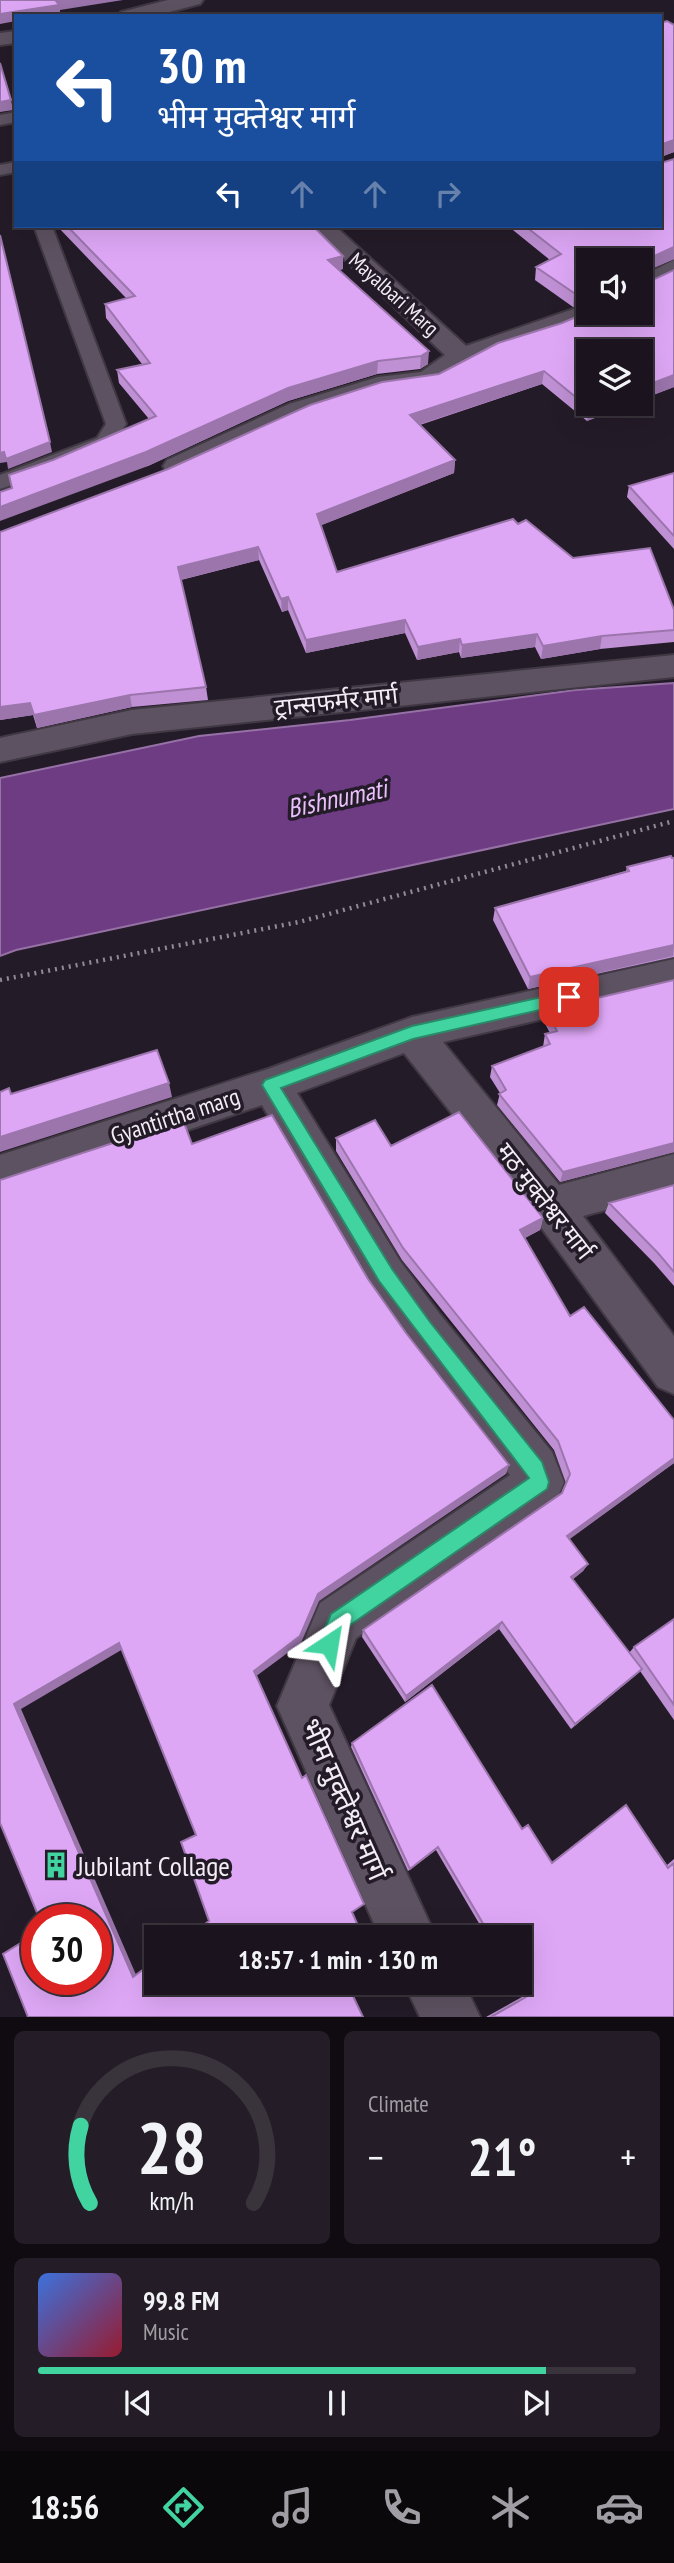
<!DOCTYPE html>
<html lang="en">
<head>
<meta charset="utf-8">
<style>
	:root { --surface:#1b141e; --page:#241d27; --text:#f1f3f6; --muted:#a09ea4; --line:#39333c; --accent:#41d4a1 }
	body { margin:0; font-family:"PT Sans Narrow","Noto Sans Devanagari",sans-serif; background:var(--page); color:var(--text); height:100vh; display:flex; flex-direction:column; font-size:26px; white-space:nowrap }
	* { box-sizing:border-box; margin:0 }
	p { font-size:23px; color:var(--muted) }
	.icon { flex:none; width:38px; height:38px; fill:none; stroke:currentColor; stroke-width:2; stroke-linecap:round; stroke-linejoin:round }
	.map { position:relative; height:2017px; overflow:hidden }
	.sheet { display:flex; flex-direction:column; gap:14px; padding:14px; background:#0f0b10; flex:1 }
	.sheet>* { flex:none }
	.hud { position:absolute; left:14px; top:14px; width:648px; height:214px; border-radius:0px; box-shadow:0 7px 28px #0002,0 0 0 2px var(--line); background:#1a4fa0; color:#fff; overflow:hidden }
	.controls { position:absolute; left:576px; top:248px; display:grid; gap:14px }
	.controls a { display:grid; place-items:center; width:77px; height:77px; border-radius:0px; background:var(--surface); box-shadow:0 7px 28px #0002,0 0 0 2px var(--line); font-size:35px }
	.speed { position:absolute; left:21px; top:1904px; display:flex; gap:14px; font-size:35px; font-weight:700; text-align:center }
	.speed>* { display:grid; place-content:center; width:91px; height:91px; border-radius:50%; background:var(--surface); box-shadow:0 7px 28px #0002,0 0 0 2px var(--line); line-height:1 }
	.speed .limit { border:10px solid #d22; background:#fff; color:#111 }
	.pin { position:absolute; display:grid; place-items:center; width:60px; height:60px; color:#fff; margin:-30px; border-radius:14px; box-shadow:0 4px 10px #0006 }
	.me { position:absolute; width:77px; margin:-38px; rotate:33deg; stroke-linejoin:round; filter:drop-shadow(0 0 5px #0008) }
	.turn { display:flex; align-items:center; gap:24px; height:147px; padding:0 28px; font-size:32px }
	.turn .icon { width:91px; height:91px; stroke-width:2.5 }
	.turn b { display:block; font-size:49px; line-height:60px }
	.lanes { display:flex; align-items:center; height:66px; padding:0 28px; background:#0003; justify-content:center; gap:35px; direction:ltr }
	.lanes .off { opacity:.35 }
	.big { font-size:52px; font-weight:800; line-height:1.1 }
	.sheet .card { flex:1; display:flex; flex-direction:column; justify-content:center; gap:10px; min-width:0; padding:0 24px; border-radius:10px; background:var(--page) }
	.sheet .dial { align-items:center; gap:0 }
	.dial svg { height:182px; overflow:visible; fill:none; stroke:var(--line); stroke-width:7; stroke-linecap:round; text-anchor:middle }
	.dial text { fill:var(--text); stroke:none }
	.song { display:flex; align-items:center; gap:21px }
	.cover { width:84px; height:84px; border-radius:10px; background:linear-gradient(135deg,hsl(220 70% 55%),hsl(350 70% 35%)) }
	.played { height:7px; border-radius:4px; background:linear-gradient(90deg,var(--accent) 85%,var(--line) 85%) }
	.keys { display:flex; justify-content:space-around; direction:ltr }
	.heat { display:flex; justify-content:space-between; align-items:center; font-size:38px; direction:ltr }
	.sheet .tiles { flex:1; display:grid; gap:14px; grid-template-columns:1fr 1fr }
	.card:last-child { grid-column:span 2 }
	.trip { position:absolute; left:144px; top:1925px; width:388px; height:70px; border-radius:0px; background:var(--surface); box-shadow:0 7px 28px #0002,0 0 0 2px var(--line); font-weight:800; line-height:70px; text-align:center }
	.tabs { display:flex; height:112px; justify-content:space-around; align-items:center; background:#0b080c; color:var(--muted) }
	.tabs .icon { width:49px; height:49px }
	.tabs .current { color:var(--accent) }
	.tabs b { font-size:32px; color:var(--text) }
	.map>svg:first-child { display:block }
	.water { fill:#6e3c83; stroke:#9671a6; stroke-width:2 }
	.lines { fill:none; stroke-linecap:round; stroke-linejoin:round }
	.lane-casing { stroke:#403943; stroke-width:4 }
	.street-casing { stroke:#403943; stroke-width:4 }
	.secondary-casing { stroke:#403943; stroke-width:4 }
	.path { stroke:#918a95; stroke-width:4.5; stroke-dasharray:2 5; stroke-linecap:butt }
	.lane { fill:#5d5261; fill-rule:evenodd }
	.street { fill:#5d5261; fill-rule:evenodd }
	.secondary { fill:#5d5261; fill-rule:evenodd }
	.wall { fill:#bf90d4 }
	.shaded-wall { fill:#9b75ac }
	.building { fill:#dea7f6; stroke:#9b75ac; stroke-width:2 }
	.route { fill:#41d4a1; stroke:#2a8a69; stroke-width:2 }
	.labels { text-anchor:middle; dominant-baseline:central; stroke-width:7; stroke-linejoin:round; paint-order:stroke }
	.far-street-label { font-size:21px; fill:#f3edf6; stroke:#241b28 }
	.street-label { font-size:24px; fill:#f3edf6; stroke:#241b28 }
	.water-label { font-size:26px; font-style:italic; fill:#e9c0fb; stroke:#241b28 }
	.near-street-label { font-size:28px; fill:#f3edf6; stroke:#241b28 }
	.near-poi-label { font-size:28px; fill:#f3edf6; stroke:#241b28; text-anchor:start }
</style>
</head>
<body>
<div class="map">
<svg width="674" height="2017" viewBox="0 0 674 2017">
	<rect width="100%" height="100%" fill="#241b28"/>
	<path class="water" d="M674,683V809L16,950L0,956V778L199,736L350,720L575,690Z"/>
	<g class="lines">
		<g class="lane-casing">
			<path id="lane" d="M16,112V122L0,125V115Z
				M16,162V172L0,175V165Z
				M34,226H52L126,424L111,446L55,471L0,489V475L97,438L106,424Z"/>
		</g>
		<g class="street-casing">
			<path id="street" d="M309,226H335L466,346L588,304V313H600L597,318L559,334L470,362L438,385L381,393L309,416L187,472L177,475L167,472L163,466L167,460L289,404L378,377L421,372L445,355Z
				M674,260V279L640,296V277Z
				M674,959V989L443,1042L559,1185L674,1154V1192L583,1216L674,1336V1394L658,1387L535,1219L404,1053L297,1093L400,1261L439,1313L552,1452L564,1482L557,1499L356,1638L329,1705L436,1937H380L277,1706L320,1603L510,1475L407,1343L370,1289L262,1105L0,1193V1155L268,1069L412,1017Z
				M404,1983H464L480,2017H420Z"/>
		</g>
		<g class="secondary-casing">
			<path id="secondary" d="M168,0H203L200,4L154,16H118L121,12Z
				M16,31V43L0,45V33Z
				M674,655V677L132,734L0,762V738L132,710Z"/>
		</g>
		<path class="path" d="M0,980L299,922L674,821"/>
		<use href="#lane" class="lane"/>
		<use href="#street" class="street"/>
		<use href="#secondary" class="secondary"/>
	</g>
	<path class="wall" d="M667,21L674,25V152L661,157V163L674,159V259L641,273L642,285L674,270V387L640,400V352H588V404H630L587,421L542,384L420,425L455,460L454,473L321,525L337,572L513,519L518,524L526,520L573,558L650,548L674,610V642L600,649L541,659L535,647L461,658L459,652L417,660L405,633L306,653L288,610L282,612L259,560L181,580L206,687L208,700L132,707L37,728L33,715L0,720V532L168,469L310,405L382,382L439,374L498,343L562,323L588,312V313H640V261H588V302L573,307L535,280L536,267L550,260L508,226H660V23Z
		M57,226H313L343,269L339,270L428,364L420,369L377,374L288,401L148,466L12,488L53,460L149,419L119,383L117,370L142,364L106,318L105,304L126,298Z
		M674,473V549L627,497L629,486Z
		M674,858V957L528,989L493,920L495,908L626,871L627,867Z
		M674,980V1152L560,1182L497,1105L500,1093L490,1077L492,1066L543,1047L545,1034L550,1033L544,1022L546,1010Z
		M336,1138L391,1146L543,1218L540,1230L525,1238L570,1316L674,1420V1463L569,1539L588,1564L583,1571L573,1579L629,1653L634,1647L674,1619V1720L640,1671L571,1729L499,1629L405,1702L362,1637L363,1630L562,1493L566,1483L554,1450L402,1260L336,1151Z
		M674,1185V1286L654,1263L605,1213L609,1203Z
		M352,1743L522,1829L552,1862L626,1805L667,1865L674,1859V2017H486L522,1997L514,1983H520V1937H487L436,1850L408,1871L351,1747Z"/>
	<path class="shaded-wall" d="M62,0H123L60,10V14L50,16H16V21L0,24V14Z
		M11,100L13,110L0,112V102Z
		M674,140V152L660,157V145Z
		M674,247V259L640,274L641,262Z
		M343,256V269L328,273V260Z
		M588,290V302L573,307L574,293Z
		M429,351L428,364L420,369L421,356Z
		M378,361L377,374L288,401L148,466L0,521V507L288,388Z
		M544,371L542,384L409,428L410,415Z
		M674,375V387L640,400V388Z
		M598,404H630L587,421L589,408Z
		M50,442L52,452L8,469L7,462L0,463V453Z
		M455,460L454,473L317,527V514Z
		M258,547L259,560L180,580L178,567Z
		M288,597V610L282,612L281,599Z
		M405,620V633L306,653V640Z
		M537,634L535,647L461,658L462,645Z
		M602,636L600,649L541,659L543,646Z
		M460,639L459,652L417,660L418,647Z
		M130,695L132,707L37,728L34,715Z
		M30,703L33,715L0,720V707Z
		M674,945L673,956L528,989L530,977Z
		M169,1083L172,1097L0,1152V1137Z
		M674,1143V1152L560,1182L563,1172Z
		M543,1218L540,1230L517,1242L520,1230Z
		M674,1458V1463L563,1544L567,1536Z
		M509,1465L506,1474L319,1601L301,1643L255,1677L254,1671L318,1594Z
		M588,1564L583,1571L567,1584L571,1577Z
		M502,1622L499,1629L405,1702L406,1696Z
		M119,1643L123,1649L21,1709L137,1977H133L14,1704Z
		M642,1669L636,1675L571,1729L575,1724Z"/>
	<path class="building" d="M0,0H62L56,1L59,5L0,14Z
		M667,21L674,25V140L660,145L661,163L674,159V247L641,262L642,285L674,270V375L640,388V352H588V404H598L589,408L544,371L410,415L455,460L317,514L337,572L513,519L518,524L526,520L573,558L650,548L674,610V630L602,636L543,646L537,634L462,645L460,639L418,647L405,620L306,640L288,597L281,599L258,547L178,567L206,687L130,695L34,715L30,703L0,707V532L168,469L310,405L382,382L439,374L498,343L562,323L588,312V313H640V261H588V290L574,293L536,267L561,254L525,226H660V23Z
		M0,63L11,100L0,102Z
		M67,226H313L343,256L328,260L429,351L421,356L378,361L288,388L146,452L0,507V492L12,488L9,475L53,460L156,416L117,370L150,363L105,304L135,296Z
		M0,235L50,442L6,459L4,452L0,453Z
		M674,473V536L629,486Z
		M671,856L672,858H674V945L530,977L495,908L629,871L627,867Z
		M674,980V1143L563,1172L499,1094L506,1090L492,1066L550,1044L545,1034L557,1031L546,1010Z
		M157,1050L169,1083L0,1137V1092L9,1088L11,1094Z
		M459,1112L543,1218L520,1230L570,1316L584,1307L674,1420V1458L567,1536L588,1564L571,1577L642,1669L575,1724L502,1622L406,1696L363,1630L562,1493L570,1474L558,1441L403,1248L336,1138L375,1120L391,1146Z
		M272,1115L368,1279L406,1333L509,1465L318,1594L300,1636L254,1671L302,1778L306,1775L364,1904L352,1912L363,1937H187L209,1921L181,1842L196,1835L119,1643L14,1704L133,1977L156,1960V1983H347L363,2017H28L3,1954L37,1933V1979H96V1920H40L0,1823V1180L183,1120L192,1144Z
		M674,1185V1272L658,1253L609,1203Z
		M674,1619V1705L634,1647Z
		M432,1685L522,1829L528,1825L552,1863L626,1805L668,1868L674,1863V2017H491L526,1997L518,1983H520V1937H491L438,1847L410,1869L352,1743Z"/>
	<path class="route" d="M569,991L575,993L577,997L575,1002L413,1039L281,1088L392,1269L430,1322L542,1462L549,1482L547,1489L346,1628L336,1651L329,1654L321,1651L318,1644L331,1614L529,1478L379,1281L262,1085L265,1080L412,1026Z"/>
	<defs>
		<g id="building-bare" transform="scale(2.1)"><path d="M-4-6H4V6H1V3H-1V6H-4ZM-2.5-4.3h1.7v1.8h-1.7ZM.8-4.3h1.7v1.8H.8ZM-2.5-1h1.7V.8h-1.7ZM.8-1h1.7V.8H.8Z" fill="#41d4a1" stroke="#241b28" stroke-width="2.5" paint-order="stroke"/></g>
	</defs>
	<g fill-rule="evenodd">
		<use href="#building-bare" x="56" y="1865"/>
	</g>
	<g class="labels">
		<g class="far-street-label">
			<text transform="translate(394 294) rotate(42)">Mayalbari Marg</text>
		</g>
		<g class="street-label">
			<text transform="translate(336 701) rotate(-6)">ट्रान्सफर्मर मार्ग</text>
			<text transform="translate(175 1116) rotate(-18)">Gyantirtha marg</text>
			<text transform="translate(545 1201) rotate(52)">मठ मुक्तेश्वर मार्ग</text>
		</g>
		<g class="water-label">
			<text transform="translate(337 798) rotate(-12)">Bishnumati</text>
		</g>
		<g class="near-street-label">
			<text transform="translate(345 1799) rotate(66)">भीम मुक्तेश्वर मार्ग</text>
		</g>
		<g class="near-poi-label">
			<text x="77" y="1865">Jubilant Collage</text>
		</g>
	</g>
</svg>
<div class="controls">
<a><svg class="icon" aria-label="sound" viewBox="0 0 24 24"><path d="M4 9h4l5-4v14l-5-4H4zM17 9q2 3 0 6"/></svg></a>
<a><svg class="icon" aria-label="layers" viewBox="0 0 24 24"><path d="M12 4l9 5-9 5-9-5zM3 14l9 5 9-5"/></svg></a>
</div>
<div class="speed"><div class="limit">30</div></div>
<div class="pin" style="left:569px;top:997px;background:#d93025"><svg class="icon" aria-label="arrive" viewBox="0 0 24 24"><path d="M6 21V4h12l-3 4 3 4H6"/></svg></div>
<svg class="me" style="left:329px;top:1644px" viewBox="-20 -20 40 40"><path d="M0-17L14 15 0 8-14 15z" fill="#41d4a1" stroke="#fff" stroke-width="4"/></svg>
<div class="trip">18:57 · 1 min · 130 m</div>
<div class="hud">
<div class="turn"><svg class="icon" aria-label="left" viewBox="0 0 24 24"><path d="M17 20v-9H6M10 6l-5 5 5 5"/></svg><div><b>30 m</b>भीम मुक्तेश्वर मार्ग</div></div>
<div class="lanes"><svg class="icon" aria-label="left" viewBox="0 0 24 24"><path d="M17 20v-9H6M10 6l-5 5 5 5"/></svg><svg class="icon off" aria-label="ahead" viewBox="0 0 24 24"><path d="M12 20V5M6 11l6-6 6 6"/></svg><svg class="icon off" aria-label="ahead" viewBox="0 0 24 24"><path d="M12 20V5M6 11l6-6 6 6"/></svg><svg class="icon off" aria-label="right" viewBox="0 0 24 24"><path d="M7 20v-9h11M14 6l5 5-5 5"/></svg></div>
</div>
</div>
<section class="sheet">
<div class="tiles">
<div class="card dial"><svg viewBox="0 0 100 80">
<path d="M14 69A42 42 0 1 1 86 69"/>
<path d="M14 69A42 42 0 0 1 10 35" stroke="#41d4a1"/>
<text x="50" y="56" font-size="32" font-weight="700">28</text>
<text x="50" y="72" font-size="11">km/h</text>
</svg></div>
<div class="card"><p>Climate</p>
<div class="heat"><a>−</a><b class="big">21°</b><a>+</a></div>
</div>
<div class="card">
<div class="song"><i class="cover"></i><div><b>99.8 FM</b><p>Music</p></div></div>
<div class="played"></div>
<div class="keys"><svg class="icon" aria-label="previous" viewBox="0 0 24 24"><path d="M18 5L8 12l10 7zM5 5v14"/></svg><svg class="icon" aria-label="pause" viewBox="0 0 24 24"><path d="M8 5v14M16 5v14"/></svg><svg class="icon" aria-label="next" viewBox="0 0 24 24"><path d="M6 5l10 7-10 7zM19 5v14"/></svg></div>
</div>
</div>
</section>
<nav class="tabs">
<b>18:56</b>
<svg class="icon current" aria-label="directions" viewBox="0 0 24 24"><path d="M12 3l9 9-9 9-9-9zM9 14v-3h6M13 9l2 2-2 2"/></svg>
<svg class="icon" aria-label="music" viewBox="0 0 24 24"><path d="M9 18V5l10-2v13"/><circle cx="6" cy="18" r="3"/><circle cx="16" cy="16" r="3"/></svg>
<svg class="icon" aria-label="phone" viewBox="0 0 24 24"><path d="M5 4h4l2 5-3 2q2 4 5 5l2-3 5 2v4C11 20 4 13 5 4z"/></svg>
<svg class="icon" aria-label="climate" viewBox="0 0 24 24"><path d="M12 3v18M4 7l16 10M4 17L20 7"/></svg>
<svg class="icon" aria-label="car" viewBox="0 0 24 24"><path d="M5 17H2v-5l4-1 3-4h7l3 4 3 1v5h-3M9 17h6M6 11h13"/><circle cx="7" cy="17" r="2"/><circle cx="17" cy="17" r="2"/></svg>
</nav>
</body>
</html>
